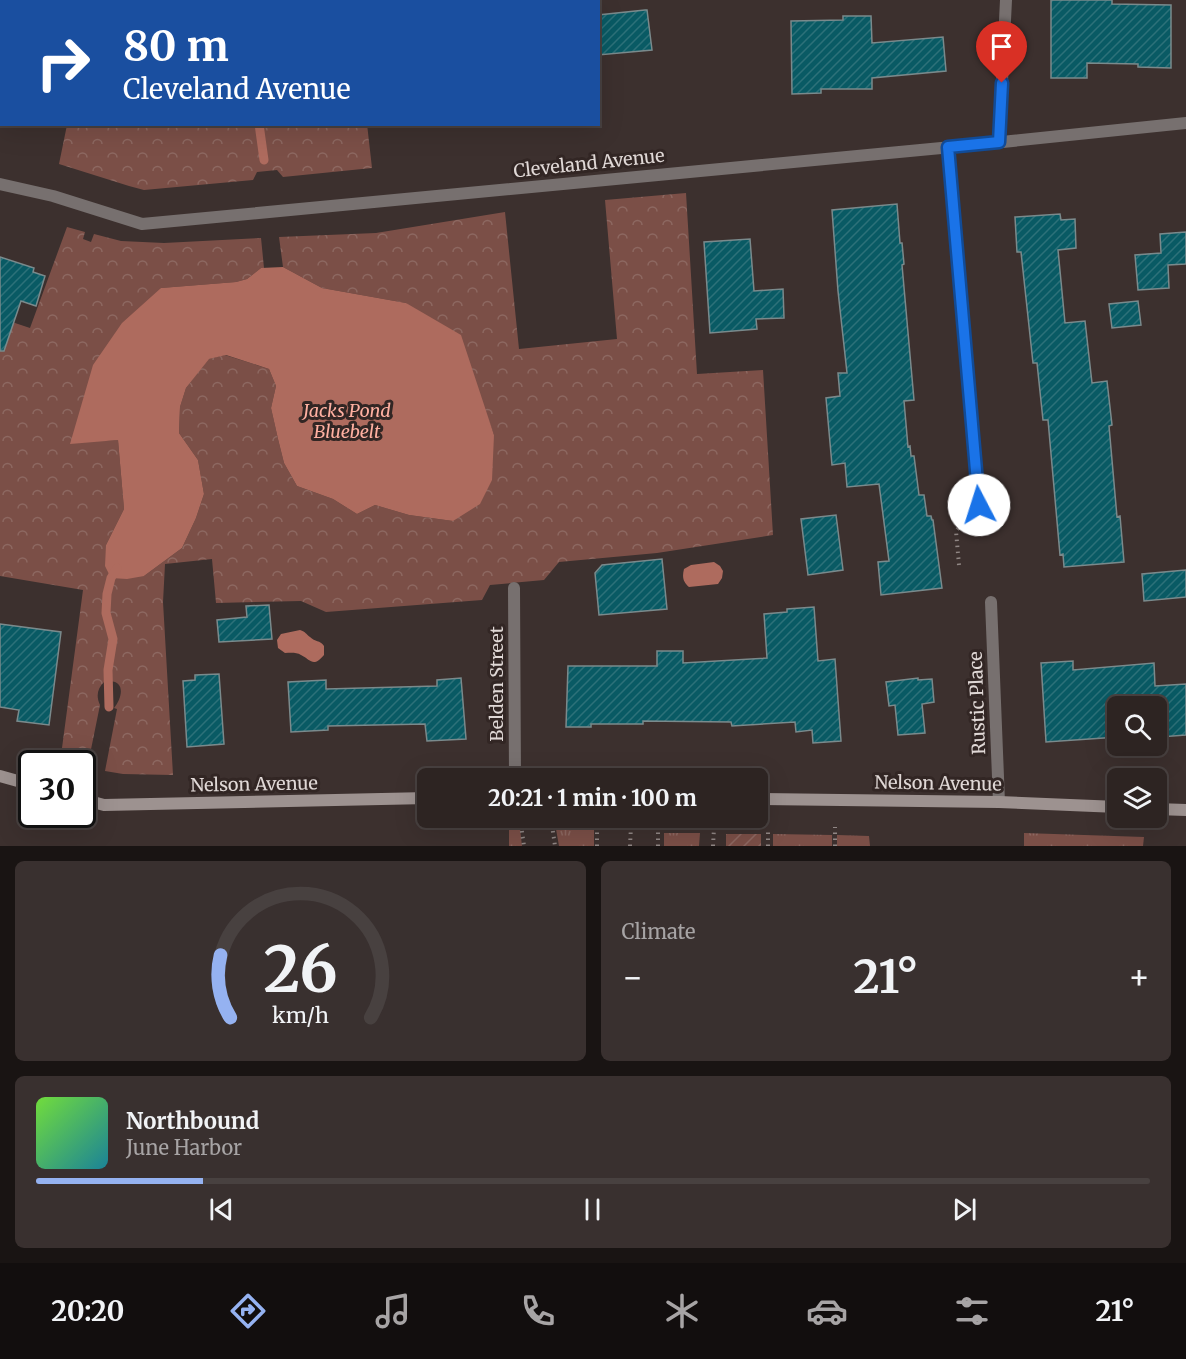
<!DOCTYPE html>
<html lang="en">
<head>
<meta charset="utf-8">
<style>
	:root { --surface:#2d2422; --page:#39302f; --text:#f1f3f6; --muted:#a7a4a5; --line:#484140; --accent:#95b2f1 }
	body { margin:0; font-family:Merriweather,serif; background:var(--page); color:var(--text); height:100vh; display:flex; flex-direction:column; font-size:22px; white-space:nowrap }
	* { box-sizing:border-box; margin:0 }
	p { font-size:20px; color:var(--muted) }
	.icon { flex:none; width:33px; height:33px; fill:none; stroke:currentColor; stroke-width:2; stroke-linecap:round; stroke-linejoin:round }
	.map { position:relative; height:846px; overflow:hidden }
	.panel { display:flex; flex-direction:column; gap:15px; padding:15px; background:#191413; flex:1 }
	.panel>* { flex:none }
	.guide { position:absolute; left:0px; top:0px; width:600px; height:126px; box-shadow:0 6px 24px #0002,0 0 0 2px var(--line); background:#1a4fa0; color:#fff; overflow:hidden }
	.controls { position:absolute; left:1107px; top:696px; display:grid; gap:12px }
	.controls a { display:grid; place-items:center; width:60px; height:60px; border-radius:9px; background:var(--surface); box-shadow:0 6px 24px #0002,0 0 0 2px var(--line); font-size:30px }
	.speed { position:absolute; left:18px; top:750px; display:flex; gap:12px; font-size:30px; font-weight:700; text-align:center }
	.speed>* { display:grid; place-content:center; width:78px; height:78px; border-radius:50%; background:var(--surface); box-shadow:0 6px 24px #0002,0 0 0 2px var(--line); line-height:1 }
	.speed .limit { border:3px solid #111; border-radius:9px; background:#fff; color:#111 }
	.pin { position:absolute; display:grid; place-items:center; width:51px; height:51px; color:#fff; margin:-62px -26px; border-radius:50% 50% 50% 0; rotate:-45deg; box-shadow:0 0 6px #0007 }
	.pin .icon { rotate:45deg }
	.me { position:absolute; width:66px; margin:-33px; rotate:355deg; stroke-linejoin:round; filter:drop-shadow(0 0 4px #0008) }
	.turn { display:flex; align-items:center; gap:21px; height:126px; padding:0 24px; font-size:27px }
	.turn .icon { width:78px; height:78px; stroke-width:2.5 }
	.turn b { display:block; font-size:42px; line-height:51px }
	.big { font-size:45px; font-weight:700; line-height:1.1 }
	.panel .widget { flex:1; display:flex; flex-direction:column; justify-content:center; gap:9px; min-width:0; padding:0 21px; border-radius:9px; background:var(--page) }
	.panel .dial { align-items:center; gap:0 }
	.dial svg { height:156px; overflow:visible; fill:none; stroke:var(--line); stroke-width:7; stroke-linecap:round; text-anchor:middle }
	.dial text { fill:var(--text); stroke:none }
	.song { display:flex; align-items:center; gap:18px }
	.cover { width:72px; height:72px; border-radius:9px; background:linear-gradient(135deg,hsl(100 70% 55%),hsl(190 70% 35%)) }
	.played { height:6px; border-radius:3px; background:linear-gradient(90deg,var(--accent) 15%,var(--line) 15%) }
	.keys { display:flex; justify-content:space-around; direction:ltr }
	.heat { display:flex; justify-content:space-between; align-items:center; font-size:33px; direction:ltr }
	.panel .tiles { flex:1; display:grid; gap:15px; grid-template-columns:1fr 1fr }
	.widget:last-child { grid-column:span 2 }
	.trip { position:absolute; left:417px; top:768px; width:351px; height:60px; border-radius:9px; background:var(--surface); box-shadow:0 6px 24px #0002,0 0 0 2px var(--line); font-weight:700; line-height:60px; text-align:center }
	.dock { display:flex; height:96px; justify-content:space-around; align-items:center; background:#120e0e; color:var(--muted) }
	.dock .icon { width:42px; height:42px }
	.dock .selected { color:var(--accent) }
	.dock b { font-size:27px; color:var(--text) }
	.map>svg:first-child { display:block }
	.grass { fill:url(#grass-tufts) }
	.forest { fill:url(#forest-crowns) }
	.garden { fill:url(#garden-furrows) }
	.water { fill:#ae6b5e }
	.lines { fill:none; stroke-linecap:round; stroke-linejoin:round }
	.stream { stroke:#ae6b5e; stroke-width:9 }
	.building { fill:url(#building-hatch); stroke:#7a8a8c; stroke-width:1.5 }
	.path { stroke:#918785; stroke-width:4; stroke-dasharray:1.5 4.5; stroke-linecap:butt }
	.street { stroke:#77706f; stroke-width:12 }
	.secondary { stroke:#9d9290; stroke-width:12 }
	.route-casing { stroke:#114b97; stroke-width:15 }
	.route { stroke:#1a73e8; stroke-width:10 }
	.labels { text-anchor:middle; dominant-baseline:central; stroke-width:6; stroke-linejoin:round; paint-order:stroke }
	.street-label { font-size:18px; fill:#e0d8d6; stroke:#322624 }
	.park-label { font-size:18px; font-style:italic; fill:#ffb0a1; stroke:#322624 }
</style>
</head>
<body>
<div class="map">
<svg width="1186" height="846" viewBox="0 0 1186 846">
	<defs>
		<pattern id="grass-tufts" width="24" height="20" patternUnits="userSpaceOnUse" patternTransform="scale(1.5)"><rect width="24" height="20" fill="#7b4f47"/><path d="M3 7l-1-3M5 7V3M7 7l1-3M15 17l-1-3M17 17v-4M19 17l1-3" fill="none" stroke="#8d6861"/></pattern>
		<pattern id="forest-crowns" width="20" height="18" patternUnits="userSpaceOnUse" patternTransform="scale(1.5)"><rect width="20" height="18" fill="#7b4f47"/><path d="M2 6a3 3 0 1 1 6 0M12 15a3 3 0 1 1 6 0" fill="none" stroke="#8d6861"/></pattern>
		<pattern id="garden-furrows" width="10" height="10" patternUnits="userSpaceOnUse" patternTransform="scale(1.5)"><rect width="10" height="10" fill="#7b4f47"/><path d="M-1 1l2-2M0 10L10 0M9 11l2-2" fill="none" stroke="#8d6861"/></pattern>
		<pattern id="building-hatch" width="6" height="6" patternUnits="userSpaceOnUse" patternTransform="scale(1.5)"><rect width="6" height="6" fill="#095a64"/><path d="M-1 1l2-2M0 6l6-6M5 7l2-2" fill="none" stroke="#2d7179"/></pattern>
	</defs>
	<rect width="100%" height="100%" fill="#3c302e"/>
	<path class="grass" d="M509,828H520L522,846H509Z
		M556,829L594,830V846H559Z
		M664,833H700L699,846H664Z
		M1024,833L1144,837L1143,846H1024Z
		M773,834L832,835V846H773Z
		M837,835L869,836L870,846H837Z"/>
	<path class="forest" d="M38,0H169L170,1L39,2Z
		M367,124L372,168L283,177L277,170L257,172L253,180L144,190L129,186L59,164L67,125Z
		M686,193L697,374L763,370L773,535L657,553L559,562L544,580L490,585L482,600L326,612L301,601L216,603L212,559L165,564L163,602L173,775L123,774L105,771L117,709L114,708C124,696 125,677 104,682C97,689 96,696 100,705L87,769L83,768L82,764L60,763L83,590L0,576V318L30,328L67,227L85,232L83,239L91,242L94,234L121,241L164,243L261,238L264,268H261L247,279L236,282L161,288L100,441L118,440L124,509L106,545L144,576L182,548L196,518L204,494L198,460L179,433L180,407L186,388L208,359L225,355L269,369L276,386L271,408L278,439L284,463L297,486L333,499L357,514L375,505L409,515L453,521L494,435L480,397L406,303L322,288L283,267L279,237L376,233L505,212L519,349L617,339L605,200Z"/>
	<path class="garden" d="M726,834H761V846H726Z"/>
	<path class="water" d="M169,0H297V1L170,2Z
		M283,267L322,288L406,303L461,335L494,435L492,480L480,504L453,521L409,515L375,505L357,514L333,499L297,486L284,463L278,439L271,408L276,386L269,369L226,355L209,359L186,388L180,407L179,433L198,460L204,494L196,518L182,548L144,576L127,579L111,578L105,566L106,545L124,509L118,440L70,444L93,365L122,323L161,288L236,282L247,279L261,268Z
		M714,562L720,566L723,571L722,578L718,584L689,587C683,582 682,577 684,569L691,565Z
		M300,630C306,632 306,634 310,637C315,642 320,640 324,646V655C313,668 311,660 301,655C296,652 290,653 285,653L278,648L277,640L281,634Z"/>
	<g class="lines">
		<path class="stream" d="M259,124L264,160
			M109,707L108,670L113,639L106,613L107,594L111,578L117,568"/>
	</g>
	<path class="building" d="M1051,0H1112V4L1171,5V68L1138,67V64L1087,63V78H1051Z
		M645,10H647L652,50L598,55V15Z
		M843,16H871L872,43L943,37L946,71L872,78V89H821V93L792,94L791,21L843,20Z
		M897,204L900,243H902L904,264L902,265L914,400L904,401L908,447L910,446L911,456H914L919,495H924L927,516H931L932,520H933L942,588L881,595L878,562L889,561L879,484L847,487L845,463L832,465L826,398L840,396L838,373H847L838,291L832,210Z
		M1060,214L1061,220L1075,219L1076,248L1058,250L1065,323L1085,321L1092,383L1107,381L1112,425L1109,426L1117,517L1120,516L1124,562L1064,567L1063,554L1060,555L1048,420H1043L1037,363H1033L1021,252H1017L1015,217Z
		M1186,232V264L1168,265L1169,288L1138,290L1135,255L1161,253L1160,234Z
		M750,239L754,291L783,289L784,318L756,319L757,329L710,333L704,242Z
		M0,257L34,268L33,272L45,276L36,306L21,301L4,351H0Z
		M1138,301L1141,325L1112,328L1109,304Z
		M836,515L843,570L808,575L801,519Z
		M662,559L667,609L599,615L595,573L602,565Z
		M1186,570V597L1144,601L1142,574Z
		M269,605L272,639L219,642L217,620L247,617L246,606Z
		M814,607L818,661L835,659L841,741L813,743L812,730L796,732L795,722L732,726L731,722L643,721V724H591V727H566L568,666H657V651H683V663L767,658L764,614L787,612V609Z
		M0,624L61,632L49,725L17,721L19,710L0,707Z
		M1073,661V670L1154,663L1155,686L1186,684V735L1160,737V733H1156V706H1118V737L1046,742L1041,663Z
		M219,674L224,744L187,747L183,681L195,680V675Z
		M461,678L466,739L427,741L425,724L328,726V730L291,732L288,682L326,680V689L437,686V680Z
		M918,678V680L932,679L934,702L922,704L925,733L898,735L895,705L889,706L886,682Z"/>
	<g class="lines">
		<path class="path" d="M959,565L956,531L966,519
			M521,825L524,846
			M552,825L555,846
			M597,846V825
			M630,846L631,826
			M658,846V826
			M713,846L714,828
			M768,846V829
			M835,846V827"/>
		<path class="street" d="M999,142L1006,0
			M948,147L979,505
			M0,184L53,196L142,224L973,145L1186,123
			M514,588L515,778
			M991,602L999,802"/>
		<path class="secondary" d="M0,776L32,785
			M82,799L104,805L428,798
			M758,799L999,802L1118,807
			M1156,809L1186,810"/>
	</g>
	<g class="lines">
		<g class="route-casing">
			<path id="route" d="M979,505L948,147L999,142L1002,83"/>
		</g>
		<use href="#route" class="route"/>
	</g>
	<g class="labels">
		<g class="street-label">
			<text transform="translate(589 163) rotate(-6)">Cleveland Avenue</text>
			<text transform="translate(496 684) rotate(-90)">Belden Street</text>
			<text transform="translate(977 703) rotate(-92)">Rustic Place</text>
			<text transform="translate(938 783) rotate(1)">Nelson Avenue</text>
			<text transform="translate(254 784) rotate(-1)">Nelson Avenue</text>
		</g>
		<g class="park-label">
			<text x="347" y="410">Jacks Pond<tspan x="347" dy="21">Bluebelt</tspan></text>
		</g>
	</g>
</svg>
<div class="controls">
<a><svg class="icon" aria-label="search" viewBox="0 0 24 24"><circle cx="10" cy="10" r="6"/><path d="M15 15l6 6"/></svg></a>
<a><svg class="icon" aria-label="layers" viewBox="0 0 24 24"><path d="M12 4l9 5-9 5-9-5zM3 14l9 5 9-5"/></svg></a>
</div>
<div class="speed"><div class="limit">30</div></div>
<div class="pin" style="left:1002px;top:83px;background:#d93025"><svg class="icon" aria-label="arrive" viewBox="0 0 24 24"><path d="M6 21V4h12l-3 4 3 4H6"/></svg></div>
<svg class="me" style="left:979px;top:505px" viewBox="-20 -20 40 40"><circle r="19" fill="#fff"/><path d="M0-13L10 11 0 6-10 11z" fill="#1a73e8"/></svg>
<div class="trip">20:21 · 1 min · 100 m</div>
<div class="guide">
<div class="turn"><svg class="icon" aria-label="right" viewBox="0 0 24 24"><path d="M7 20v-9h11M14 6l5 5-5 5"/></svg><div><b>80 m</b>Cleveland Avenue</div></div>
</div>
</div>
<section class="panel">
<div class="tiles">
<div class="widget dial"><svg viewBox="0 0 100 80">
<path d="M14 69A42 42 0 1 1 86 69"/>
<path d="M14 69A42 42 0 0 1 9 37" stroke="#95b2f1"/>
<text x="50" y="56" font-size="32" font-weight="700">26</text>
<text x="50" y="72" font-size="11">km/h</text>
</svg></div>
<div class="widget"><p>Climate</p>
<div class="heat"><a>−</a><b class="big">21°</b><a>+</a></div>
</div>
<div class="widget">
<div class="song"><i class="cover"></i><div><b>Northbound</b><p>June Harbor</p></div></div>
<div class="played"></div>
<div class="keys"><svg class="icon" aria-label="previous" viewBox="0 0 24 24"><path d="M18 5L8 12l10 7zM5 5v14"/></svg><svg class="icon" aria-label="pause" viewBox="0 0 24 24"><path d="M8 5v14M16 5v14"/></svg><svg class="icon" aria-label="next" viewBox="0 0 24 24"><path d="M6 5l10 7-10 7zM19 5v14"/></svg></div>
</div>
</div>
</section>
<nav class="dock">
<b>20:20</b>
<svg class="icon selected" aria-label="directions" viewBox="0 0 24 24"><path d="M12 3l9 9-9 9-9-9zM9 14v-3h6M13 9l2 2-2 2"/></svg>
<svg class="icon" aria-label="music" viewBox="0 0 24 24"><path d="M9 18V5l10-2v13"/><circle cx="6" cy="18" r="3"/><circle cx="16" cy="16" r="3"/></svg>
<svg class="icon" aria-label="phone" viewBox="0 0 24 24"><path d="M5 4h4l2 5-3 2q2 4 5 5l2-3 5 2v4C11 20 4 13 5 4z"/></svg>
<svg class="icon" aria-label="climate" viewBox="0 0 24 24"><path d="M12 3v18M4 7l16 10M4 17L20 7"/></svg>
<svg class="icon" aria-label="car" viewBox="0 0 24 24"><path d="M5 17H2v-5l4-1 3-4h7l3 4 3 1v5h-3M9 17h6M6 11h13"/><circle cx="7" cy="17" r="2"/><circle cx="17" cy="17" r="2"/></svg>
<svg class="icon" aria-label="filters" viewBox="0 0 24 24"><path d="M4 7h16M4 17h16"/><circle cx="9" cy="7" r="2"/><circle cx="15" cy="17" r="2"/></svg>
<b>21°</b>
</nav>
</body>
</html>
